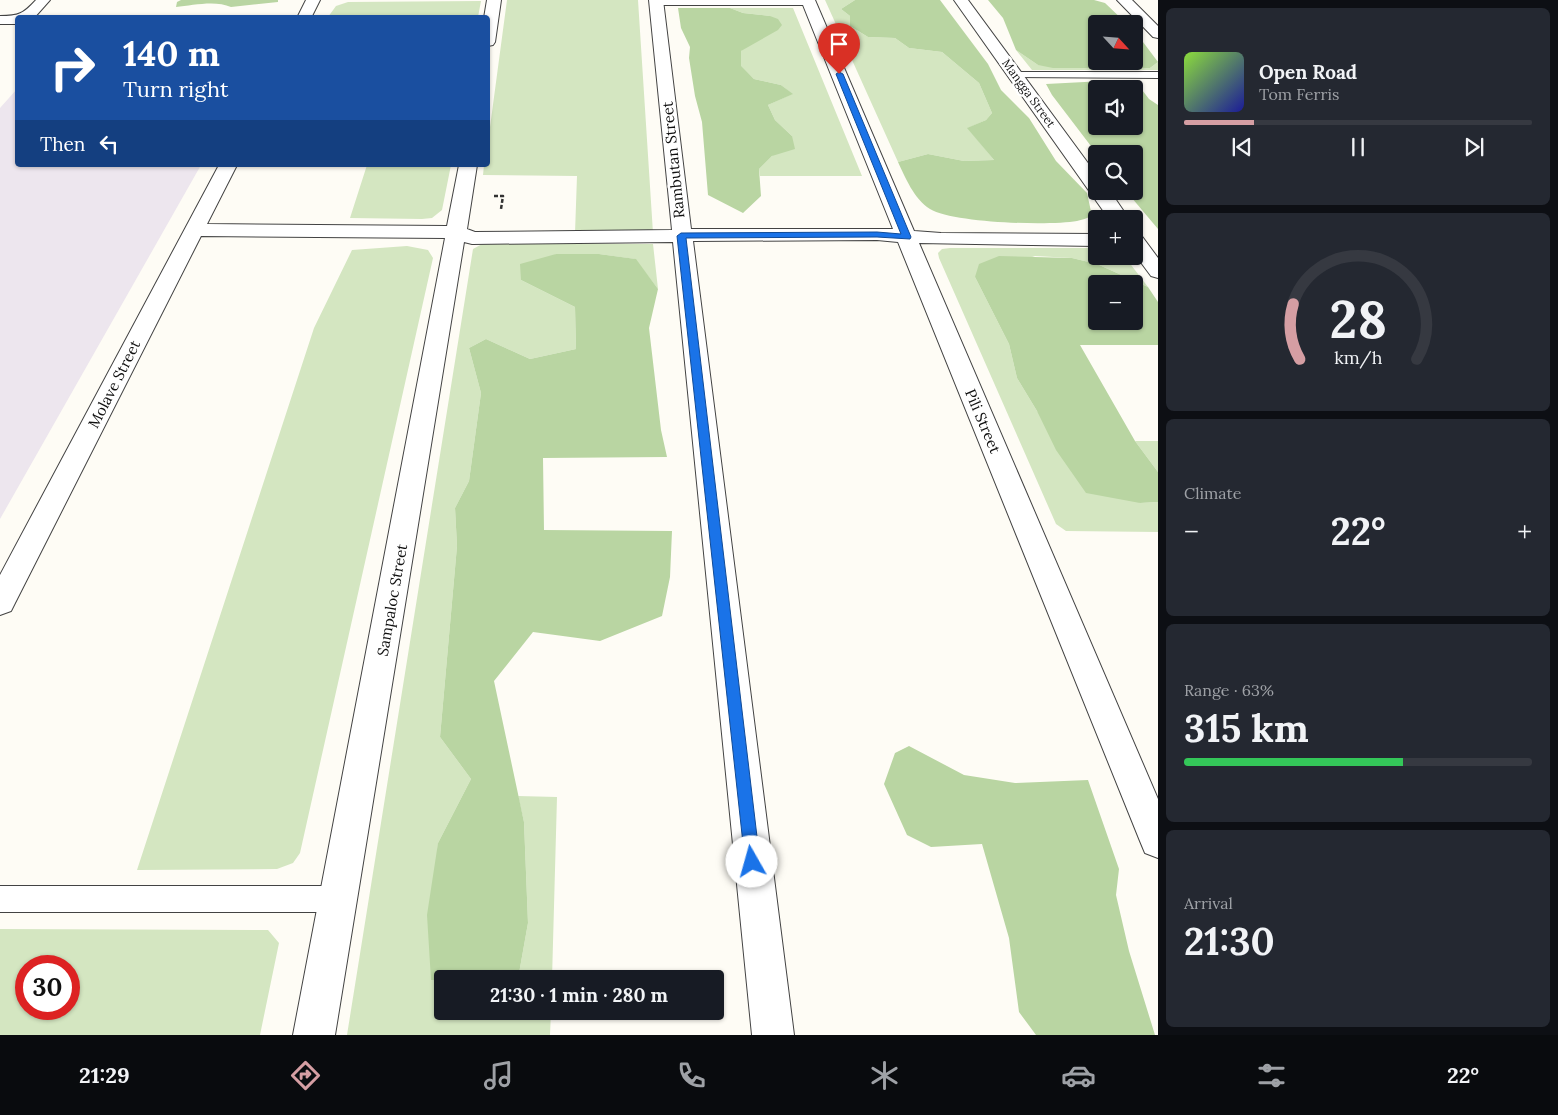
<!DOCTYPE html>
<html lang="en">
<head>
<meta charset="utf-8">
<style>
	:root { --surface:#171b24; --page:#242831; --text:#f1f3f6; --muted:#9ea1a6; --line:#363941; --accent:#d59ea3 }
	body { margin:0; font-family:Lora,serif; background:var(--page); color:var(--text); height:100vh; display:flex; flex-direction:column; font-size:19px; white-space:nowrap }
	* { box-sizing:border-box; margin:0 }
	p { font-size:16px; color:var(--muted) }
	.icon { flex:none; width:28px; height:28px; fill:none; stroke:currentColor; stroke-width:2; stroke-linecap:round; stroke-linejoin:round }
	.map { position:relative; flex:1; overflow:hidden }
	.sheet { display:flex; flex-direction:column; gap:8px; padding:8px; background:#0d0f14; width:400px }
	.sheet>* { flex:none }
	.hud { position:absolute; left:15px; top:15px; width:475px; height:152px; border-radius:5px; box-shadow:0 1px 4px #0004; background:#1a4fa0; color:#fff; overflow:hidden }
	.needle { width:32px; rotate:116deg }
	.fabs { position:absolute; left:1088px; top:15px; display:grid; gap:10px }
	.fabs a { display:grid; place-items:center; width:55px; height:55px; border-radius:5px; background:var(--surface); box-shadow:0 1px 4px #0004; font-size:25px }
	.speed { position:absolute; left:15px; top:955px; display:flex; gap:10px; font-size:25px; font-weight:700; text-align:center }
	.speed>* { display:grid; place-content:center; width:65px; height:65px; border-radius:50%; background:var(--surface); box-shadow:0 1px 4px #0004; line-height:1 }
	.speed .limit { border:8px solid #d22; background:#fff; color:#111 }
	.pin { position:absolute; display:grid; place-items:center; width:42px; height:42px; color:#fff; margin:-51px -21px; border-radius:50% 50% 50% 0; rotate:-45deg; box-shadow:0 0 5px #0007 }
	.pin .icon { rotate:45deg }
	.me { position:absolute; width:55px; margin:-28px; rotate:353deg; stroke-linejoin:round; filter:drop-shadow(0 0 4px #0008) }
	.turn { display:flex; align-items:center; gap:18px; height:105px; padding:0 25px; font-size:22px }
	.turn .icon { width:65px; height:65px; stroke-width:2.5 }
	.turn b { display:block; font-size:35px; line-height:42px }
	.then { display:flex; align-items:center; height:48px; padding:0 25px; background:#0003; gap:10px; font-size:19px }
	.big { font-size:38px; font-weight:800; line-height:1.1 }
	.sheet .tile { flex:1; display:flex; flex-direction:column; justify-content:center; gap:8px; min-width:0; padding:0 18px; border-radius:8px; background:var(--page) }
	.sheet .dial { align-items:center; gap:0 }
	.dial svg { height:130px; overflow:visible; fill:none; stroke:var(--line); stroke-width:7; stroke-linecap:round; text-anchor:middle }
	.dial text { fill:var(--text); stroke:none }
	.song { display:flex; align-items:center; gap:15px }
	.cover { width:60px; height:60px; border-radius:8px; background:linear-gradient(135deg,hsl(90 70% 55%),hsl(240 70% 35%)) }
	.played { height:5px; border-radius:2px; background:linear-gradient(90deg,var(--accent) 20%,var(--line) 20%) }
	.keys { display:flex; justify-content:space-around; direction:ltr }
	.heat { display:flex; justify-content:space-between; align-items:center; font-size:28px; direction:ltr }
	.charge { height:8px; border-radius:4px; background:linear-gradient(90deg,#34c759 63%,var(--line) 0) }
	.trip { position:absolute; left:434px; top:970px; width:290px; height:50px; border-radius:5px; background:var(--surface); box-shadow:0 1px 4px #0004; font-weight:800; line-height:50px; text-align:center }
	.tab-bar { display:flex; height:80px; justify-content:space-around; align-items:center; background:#090b0e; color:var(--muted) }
	.tab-bar .icon { width:35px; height:35px }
	.tab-bar .active { color:var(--accent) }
	.tab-bar b { font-size:22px; color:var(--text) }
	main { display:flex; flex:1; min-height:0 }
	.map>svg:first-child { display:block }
	.industrial { fill:#ede6ee }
	.green { fill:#d4e6c1; fill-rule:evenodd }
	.forest { fill:#b9d5a2; fill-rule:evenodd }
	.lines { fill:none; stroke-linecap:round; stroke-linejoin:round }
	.service-casing { stroke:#434343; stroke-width:2 }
	.minor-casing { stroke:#434343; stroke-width:2 }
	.path { stroke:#323232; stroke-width:2.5; stroke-dasharray:4 2; stroke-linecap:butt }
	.service { fill:#fff; fill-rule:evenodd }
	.minor { fill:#fff; fill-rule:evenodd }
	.route { fill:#1a73e8; stroke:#114b97 }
	.labels { text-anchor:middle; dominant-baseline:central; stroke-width:5; stroke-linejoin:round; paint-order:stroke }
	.far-street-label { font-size:12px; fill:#101010; stroke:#fff }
	.street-label { font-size:15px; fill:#101010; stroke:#fff }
</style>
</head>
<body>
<main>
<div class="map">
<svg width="1158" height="1035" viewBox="0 0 1158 1035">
	<rect width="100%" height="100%" fill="#fefcf5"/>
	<path class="industrial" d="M17,89L18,165H201L0,519V108Z"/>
	<path class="green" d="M507,0H638L653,233H575L577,176L483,175L484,165H488V142Z
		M825,0H855L841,9L850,16V26L868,37L895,38L909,48L942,52L979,83L992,113L986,120L968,128L994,160L964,161L928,154L898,162Z
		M481,1L478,17H328L336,6L348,2Z
		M730,8H793L862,176H760L759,169L792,136L775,120L768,105L792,94L781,85L754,79L741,67V51L770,16L743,13Z
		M1016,50L1038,65L1150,68L1158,62V70H1032Z
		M367,165H451L442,210L432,218L422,219L350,218Z
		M484,243L653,244L658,289L635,259L599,254H556L521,280L575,307L576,349L530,359L486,339L469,348L481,393L469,481L455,508L457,546L440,737L471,779L438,843L431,980L442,982V1011H551L550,1035H347L473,249Z
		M407,246L428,250L433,258L300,853L293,863L277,869L137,870L314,328L352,250Z
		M950,248H1096V256L1125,257L1148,287L1097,264L1072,258L1035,256L975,277L1009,344L1017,378L1037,411L1140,503L1158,502V532L1066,531L1056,524L939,258L938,253L942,249Z
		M1135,441H1158V472Z
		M518,796L557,797L552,979H518L528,923L524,822Z
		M0,929L268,930L279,943L260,1035H0ZM69,966V1009H26V966Z"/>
	<path class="forest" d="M181,0H278V2L231,7C216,0 193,5 176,7L177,2Z
		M855,0H940L988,64L1001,90L1029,118L1056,161L1087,193L1092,216C1087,218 1082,220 1077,221C1049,226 953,223 930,209C914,199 905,177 898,162L928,154L964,161L994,160L967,128L986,120L992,113L979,83L942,52L909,48L895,38L868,37L850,26V16L841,9Z
		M988,0H1094L1105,3L1127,24H1096V61H1134V30L1158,62L1150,68H1053L1038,65L1016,50L1003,18Z
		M678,8H730L743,13L770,16L778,19L782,25L778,30L741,51V66L754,79L781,85L793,94L768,105L775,120L792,136L795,149L772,156L759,169L761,196L743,213L708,195L702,122L695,96L689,58L690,47L681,28Z
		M1104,81L1136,82L1149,99L1158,105V229L1126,191H1134V154H1097L1052,95L1046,84ZM1096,89H1134V126H1096Z
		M556,254H599L636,259L658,289L649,328L661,430L667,457L543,458L544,530L672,531L670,577L662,616L600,641L533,632L494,681L524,822L528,923L518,979H442V982L431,980L427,915L438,843L471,779L440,737L457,546L455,508L469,481L481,393L469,348L486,339L530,359L576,349L575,307L521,280L520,264Z
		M999,256L1072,258L1097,264L1148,287L1158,302V345H1080L1135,441L1158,472V502L1140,503L1086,493L1056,450L1037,411L1017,378L1009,344L975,277L979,264ZM1096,284H1134V321H1096Z
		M909,746L964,775L1015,783L1088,780L1119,869L1116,895L1129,951L1155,1035H1036L1019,1012L1009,938L982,844L931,847L907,835L884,784L895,753Z"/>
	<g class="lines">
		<g class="service-casing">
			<path id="service" d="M653,0H813L814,2L809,5H657L653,4Z
				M1017,72H1158V78L1013,77L1011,75Z
				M0,886H339L349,890L353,899L349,908L339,912H0Z"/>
		</g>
		<g class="minor-casing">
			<path id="minor" d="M36,0H50L34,18H18V24H0V16C19,16 23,14 36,0Z
				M306,0H320L311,18H297Z
				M487,0H501L495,42L493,45L488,46V18H484Z
				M649,0H663L691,229H893L801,0H815L914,231L941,233L1096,234V246L919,243L1158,799V858L1145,853L1140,841L898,242L877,240L693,241L794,1035H752L673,242L472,244L464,242L335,1035H293L445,238L201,236L15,603L11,611L0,615V575L219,165H237L207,224L447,226L459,165H477L467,229L475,232L672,230Z
				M954,0H968L1096,174V191H1110L1129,219H1109Z
				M1117,0H1132L1158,26V38L1153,37Z
				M1134,233L1141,235L1158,258V278L1151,276L1134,253Z"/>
		</g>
		<path class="path" d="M494,196H503L501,209"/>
		<use href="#service" class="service"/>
		<use href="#minor" class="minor"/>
	</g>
	<path class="route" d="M839,72L843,74L911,237L910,239L877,237L686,238L760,862L758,867L752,869L747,867L745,862L677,236L681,233L877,232L901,234L836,74Z"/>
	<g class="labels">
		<g class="far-street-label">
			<text transform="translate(1029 93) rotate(54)">Mangga Street</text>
		</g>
		<g class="street-label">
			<text transform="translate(673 160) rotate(-96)">Rambutan Street</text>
			<text transform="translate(114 384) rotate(-63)">Molave Street</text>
			<text transform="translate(983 421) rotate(67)">Pili Street</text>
			<text transform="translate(392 600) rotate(-80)">Sampaloc Street</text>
		</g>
	</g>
</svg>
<div class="fabs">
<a><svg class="needle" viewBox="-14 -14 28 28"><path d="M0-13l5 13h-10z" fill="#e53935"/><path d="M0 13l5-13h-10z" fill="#9ea1a6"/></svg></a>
<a><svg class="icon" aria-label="sound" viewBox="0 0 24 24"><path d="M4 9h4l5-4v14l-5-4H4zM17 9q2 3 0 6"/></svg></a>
<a><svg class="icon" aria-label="search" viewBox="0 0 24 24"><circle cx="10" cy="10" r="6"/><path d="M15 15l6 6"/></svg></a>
<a>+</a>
<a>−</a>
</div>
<div class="speed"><div class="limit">30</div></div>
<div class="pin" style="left:839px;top:74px;background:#d93025"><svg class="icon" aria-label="arrive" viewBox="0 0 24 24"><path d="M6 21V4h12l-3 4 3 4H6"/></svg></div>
<svg class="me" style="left:752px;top:862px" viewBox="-20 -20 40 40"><circle r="19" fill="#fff"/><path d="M0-13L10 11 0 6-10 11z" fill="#1a73e8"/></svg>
<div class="trip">21:30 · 1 min · 280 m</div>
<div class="hud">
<div class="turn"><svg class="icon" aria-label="right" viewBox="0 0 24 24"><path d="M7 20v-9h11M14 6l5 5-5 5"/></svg><div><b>140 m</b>Turn right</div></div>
<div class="then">Then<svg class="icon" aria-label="left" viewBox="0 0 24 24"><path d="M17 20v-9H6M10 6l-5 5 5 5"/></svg></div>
</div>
</div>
<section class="sheet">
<div class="tile">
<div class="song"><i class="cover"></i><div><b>Open Road</b><p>Tom Ferris</p></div></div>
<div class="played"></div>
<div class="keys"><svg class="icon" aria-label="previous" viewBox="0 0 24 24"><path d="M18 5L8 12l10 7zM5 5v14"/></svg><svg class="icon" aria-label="pause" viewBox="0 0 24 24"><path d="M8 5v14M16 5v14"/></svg><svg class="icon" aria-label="next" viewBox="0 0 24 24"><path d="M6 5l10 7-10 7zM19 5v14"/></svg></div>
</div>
<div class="tile dial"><svg viewBox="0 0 100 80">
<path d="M14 69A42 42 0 1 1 86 69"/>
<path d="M14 69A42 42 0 0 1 10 35" stroke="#d59ea3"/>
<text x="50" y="56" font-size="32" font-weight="700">28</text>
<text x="50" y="72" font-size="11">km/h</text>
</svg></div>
<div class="tile"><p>Climate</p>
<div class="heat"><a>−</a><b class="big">22°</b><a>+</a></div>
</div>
<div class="tile"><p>Range · 63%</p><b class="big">315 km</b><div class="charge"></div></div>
<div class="tile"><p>Arrival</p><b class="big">21:30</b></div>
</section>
</main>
<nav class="tab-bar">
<b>21:29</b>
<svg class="icon active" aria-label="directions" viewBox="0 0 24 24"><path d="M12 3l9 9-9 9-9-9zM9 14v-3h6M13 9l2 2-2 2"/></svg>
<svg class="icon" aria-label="music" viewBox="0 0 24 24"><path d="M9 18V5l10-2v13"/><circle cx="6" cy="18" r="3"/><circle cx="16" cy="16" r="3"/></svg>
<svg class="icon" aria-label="phone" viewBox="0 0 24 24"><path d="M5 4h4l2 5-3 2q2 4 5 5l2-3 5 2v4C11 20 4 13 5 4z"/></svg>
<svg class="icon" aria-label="climate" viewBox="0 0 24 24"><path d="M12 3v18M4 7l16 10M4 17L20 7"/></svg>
<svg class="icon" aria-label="car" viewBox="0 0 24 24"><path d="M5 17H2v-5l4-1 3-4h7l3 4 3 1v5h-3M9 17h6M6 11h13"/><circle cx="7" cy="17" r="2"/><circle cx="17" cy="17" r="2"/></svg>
<svg class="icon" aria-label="filters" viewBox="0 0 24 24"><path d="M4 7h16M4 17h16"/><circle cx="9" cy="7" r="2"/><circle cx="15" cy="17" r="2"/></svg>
<b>22°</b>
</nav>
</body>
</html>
